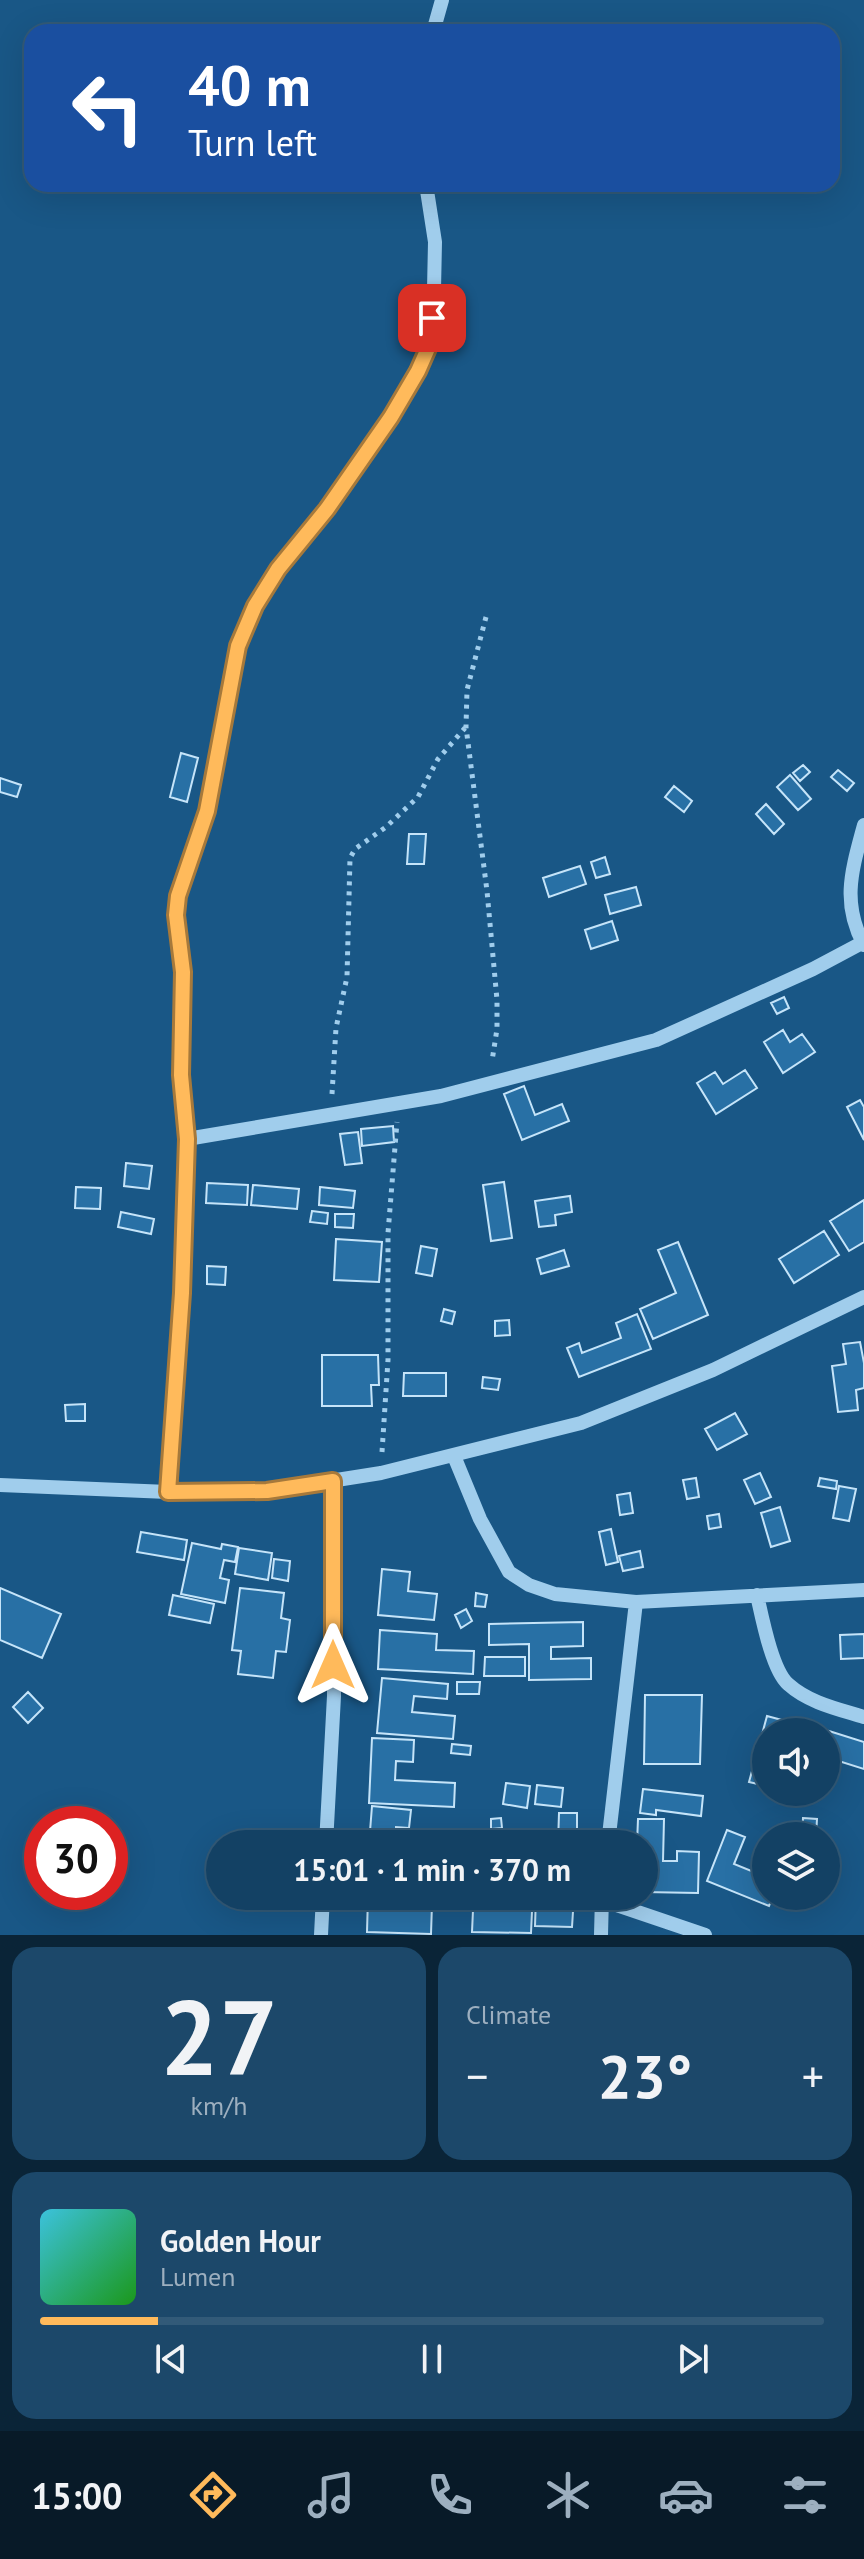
<!DOCTYPE html>
<html lang="en">
<head>
<meta charset="utf-8">
<style>
	:root { --surface:#134164; --page:#1c486a; --text:#f1f3f6; --muted:#9dafbf; --line:#325a78; --accent:#ffba5b }
	body { margin:0; font-family:"PT Sans",sans-serif; background:var(--page); color:var(--text); height:100vh; display:flex; flex-direction:column; font-size:30px; white-space:nowrap }
	* { box-sizing:border-box; margin:0 }
	p { font-size:26px; color:var(--muted) }
	.icon { flex:none; width:44px; height:44px; fill:none; stroke:currentColor; stroke-width:2; stroke-linecap:round; stroke-linejoin:round }
	.map { position:relative; height:1935px; overflow:hidden }
	.panel { display:flex; flex-direction:column; gap:12px; padding:12px; background:#0a2437; flex:1 }
	.panel>* { flex:none }
	.hud { position:absolute; left:24px; top:24px; width:816px; height:168px; border-radius:24px; box-shadow:0 8px 32px #0002,0 0 0 2px var(--line); background:#1a4fa0; color:#fff; overflow:hidden }
	.controls { position:absolute; left:752px; top:1718px; display:grid; gap:16px }
	.controls a { display:grid; place-items:center; width:88px; height:88px; border-radius:50%; background:var(--surface); box-shadow:0 8px 32px #0002,0 0 0 2px var(--line); font-size:40px }
	.speed { position:absolute; left:24px; top:1806px; display:flex; gap:16px; font-size:40px; font-weight:700; text-align:center }
	.speed>* { display:grid; place-content:center; width:104px; height:104px; border-radius:50%; background:var(--surface); box-shadow:0 8px 32px #0002,0 0 0 2px var(--line); line-height:1 }
	.speed .limit { border:12px solid #d22; background:#fff; color:#111 }
	.pin { position:absolute; display:grid; place-items:center; width:68px; height:68px; color:#fff; margin:-34px; border-radius:16px; box-shadow:0 4px 12px #0006 }
	.me { position:absolute; width:88px; margin:-44px; rotate:0deg; stroke-linejoin:round; filter:drop-shadow(0 0 6px #0008) }
	.turn { display:flex; align-items:center; gap:28px; height:168px; padding:0 32px; font-size:36px }
	.turn .icon { width:104px; height:104px; stroke-width:2.5 }
	.turn b { display:block; font-size:56px; line-height:68px }
	.big { font-size:60px; font-weight:700; line-height:1.1 }
	.panel .card { flex:1; display:flex; flex-direction:column; justify-content:center; gap:12px; min-width:0; padding:0 28px; border-radius:24px; background:var(--page) }
	.panel .dial { align-items:center; gap:0 }
	.dial b { font-size:104px; line-height:1 }
	.song { display:flex; align-items:center; gap:24px }
	.cover { width:96px; height:96px; border-radius:12px; background:linear-gradient(135deg,hsl(190 70% 55%),hsl(120 70% 35%)) }
	.played { height:8px; border-radius:4px; background:linear-gradient(90deg,var(--accent) 15%,var(--line) 15%) }
	.keys { display:flex; justify-content:space-around; direction:ltr }
	.heat { display:flex; justify-content:space-between; align-items:center; font-size:44px; direction:ltr }
	.panel .tiles { flex:1; display:grid; gap:12px; grid-template-columns:1fr 1fr }
	.card:last-child { grid-column:span 2 }
	.trip { position:absolute; left:206px; top:1830px; width:452px; height:80px; border-radius:40px; background:var(--surface); box-shadow:0 8px 32px #0002,0 0 0 2px var(--line); font-weight:700; line-height:80px; text-align:center }
	.menu { display:flex; height:128px; justify-content:space-around; align-items:center; background:#081a28; color:var(--muted) }
	.menu .icon { width:56px; height:56px }
	.menu .current { color:var(--accent) }
	.menu b { font-size:36px; color:var(--text) }
	.map>svg:first-child { display:block }
	.building { fill:#2870a5; stroke:#c5e4f9; stroke-width:2 }
	.lines { fill:none; stroke-linecap:round; stroke-linejoin:round }
	.path { stroke:#a0cdec; stroke-width:5; stroke-dasharray:4 6; stroke-linecap:butt }
	.minor { stroke:#a0cdec; stroke-width:14 }
	.route-casing { stroke:#a6793b; stroke-width:20 }
	.route { stroke:#ffba5b; stroke-width:14 }
</style>
</head>
<body>
<div class="map">
<svg width="864" height="1935" viewBox="0 0 864 1935">
	<rect width="100%" height="100%" fill="#195786"/>
	<path class="building" d="M181,753L198,758L187,802L170,797Z
		M803,765L810,772L800,781L793,773Z
		M838,770L854,783L847,791L831,777Z
		M790,775L811,799L798,810L777,787Z
		M0,778L21,785L17,797L0,792Z
		M674,786L692,801L684,812L665,797Z
		M766,804L784,824L774,834L756,814Z
		M409,834H426L424,864H407Z
		M605,857L610,874L596,878L591,862Z
		M580,866L586,884L549,897L543,878Z
		M636,887L641,905L610,914L605,895Z
		M612,921L618,940L591,949L585,930Z
		M784,997L789,1008L777,1014L771,1003Z
		M783,1030L790,1042L802,1034L815,1052L783,1073L764,1042Z
		M745,1070L757,1088L716,1114L697,1083L715,1072L723,1084Z
		M524,1086L535,1115L562,1104L569,1121L522,1140L504,1094Z
		M860,1100L864,1107V1140L847,1107Z
		M393,1126L394,1142L362,1146L361,1129Z
		M358,1132L362,1163L345,1165L340,1134Z
		M126,1163L152,1166L149,1189L124,1186Z
		M504,1182L512,1238L491,1241L483,1185Z
		M207,1183L248,1185L247,1205L206,1203Z
		M253,1185L299,1189L297,1209L251,1205Z
		M76,1187L101,1188L100,1209L75,1208Z
		M320,1187L355,1191L353,1208L319,1205Z
		M570,1196L572,1212L555,1215L556,1225L539,1227L535,1201Z
		M864,1200V1242L849,1251L830,1221Z
		M312,1211L328,1213L327,1224L310,1222Z
		M121,1212L154,1219L151,1234L118,1227Z
		M335,1214H354L353,1228L335,1227Z
		M824,1231L839,1255L794,1283L779,1259Z
		M336,1239L382,1242L379,1282L334,1280Z
		M678,1242L708,1315L653,1339L640,1309L676,1293L658,1250Z
		M421,1246L437,1249L432,1276L416,1273Z
		M564,1250L569,1266L541,1274L537,1259Z
		M207,1266L226,1267L225,1285L207,1284Z
		M444,1309L455,1312L452,1324L441,1321Z
		M637,1314L651,1349L579,1377L567,1348L579,1343L582,1353L621,1338L616,1323Z
		M509,1320L510,1335L495,1336V1321Z
		M860,1342L864,1363V1388L856,1390L858,1410L838,1412L832,1366L846,1364L843,1344Z
		M322,1355H378L379,1385H371L372,1406H322Z
		M404,1373H446V1396H403Z
		M483,1377L500,1379L498,1390L482,1388Z
		M85,1404V1421H66L65,1405Z
		M735,1413L747,1434L717,1450L705,1429Z
		M760,1473L771,1497L755,1504L744,1480Z
		M696,1478L699,1497L687,1499L683,1480Z
		M820,1478L837,1481L836,1489L818,1486Z
		M839,1486L856,1489L849,1521L833,1518Z
		M630,1493L633,1513L620,1515L617,1495Z
		M780,1507L790,1541L771,1547L761,1513Z
		M719,1514L721,1527L709,1529L707,1516Z
		M611,1529L618,1562L606,1565L599,1532Z
		M141,1532L187,1540L184,1560L137,1552Z
		M192,1543L221,1549L222,1544L238,1547L235,1562L224,1560L220,1578L229,1580L225,1603L181,1594Z
		M239,1548L272,1553L268,1580L235,1574Z
		M640,1551L643,1567L623,1571L619,1556Z
		M274,1559L290,1561L288,1581L272,1578Z
		M382,1569L410,1572L408,1591L437,1594L434,1620L378,1615Z
		M0,1588L61,1614L42,1658L0,1640Z
		M240,1588L284,1593L281,1618L290,1620L286,1652L276,1651L273,1678L238,1674L241,1651L232,1650Z
		M476,1593L487,1595L485,1607L475,1606Z
		M173,1595L214,1604L210,1623L169,1615Z
		M466,1609L472,1621L461,1628L455,1615Z
		M583,1622V1646L551,1647V1659L591,1658V1679L529,1680V1644L489,1645V1624Z
		M380,1630L437,1634L436,1650L474,1651L473,1674L378,1669Z
		M864,1634V1658L841,1659L840,1635Z
		M485,1657H525V1676H484Z
		M382,1678L448,1684L447,1699L414,1696L412,1712L455,1716L453,1739L377,1733Z
		M457,1682H480L479,1694H457Z
		M28,1692L43,1708L28,1723L13,1707Z
		M645,1695H702L700,1764H644Z
		M767,1716L804,1726L802,1732H766V1786L749,1782Z
		M829,1731L864,1742V1769L826,1757Z
		M372,1738L414,1740L413,1762L396,1761L395,1780L455,1783L454,1807L369,1803Z
		M452,1744L471,1746L470,1755L451,1753Z
		M506,1783L530,1786L527,1808L503,1804Z
		M537,1785L563,1788L561,1807L535,1804Z
		M643,1789L703,1796L701,1816L656,1810V1815L640,1813Z
		M372,1806L411,1810L409,1828L396,1827L395,1844H369Z
		M559,1813H577V1844H558Z
		M501,1818L502,1828L491,1829V1819Z
		M803,1818L817,1819L816,1836H802Z
		M638,1819H664L663,1861H677V1851L699,1852L698,1893L644,1892V1844H637Z
		M727,1830L745,1837L734,1864L766,1877V1896H773L769,1906L707,1881Z
		M368,1896H415L414,1903L432,1904L431,1934L367,1932Z
		M536,1896H574L572,1927L535,1926Z
		M473,1910L532,1911L531,1933L472,1932Z"/>
	<g class="lines">
		<path class="path" d="M486,617L467,690L466,727L487,891L497,1000V1029L492,1061
			M332,1094L336,1028L347,977L350,858L355,849L386,827L418,797L438,759L465,728
			M382,1452L388,1360V1233L397,1122"/>
		<path class="minor" d="M433,32L442,0
			M864,825C852,870 841,902 864,945
			M187,1139L441,1096L656,1040L813,969L862,943
			M454,1456L480,1519L509,1572L529,1585L555,1594L636,1602L864,1590
			M0,1485L168,1492L267,1491L381,1473L581,1423L713,1370L864,1297
			M168,1492L182,1293L187,1139L181,1075L183,972L176,915L178,896L207,811L238,646L255,606L278,569L327,509L391,417L433,337L435,242L426,184
			M757,1595C762,1617 772,1670 788,1684C809,1703 838,1709 864,1717
			M326,1844L334,1696L333,1481
			M608,1844L636,1602
			M602,1900L705,1935
			M321,1935L323,1896
			M601,1935L602,1896"/>
	</g>
	<g class="lines">
		<g class="route-casing">
			<path id="route" d="M333,1665V1481L267,1491L168,1492L182,1293L187,1139L181,1075L183,972L176,915L178,896L207,811L238,646L255,606L278,569L327,509L391,417L418,371L433,337L432,318"/>
		</g>
		<use href="#route" class="route"/>
	</g>
</svg>
<div class="controls">
<a><svg class="icon" aria-label="sound" viewBox="0 0 24 24"><path d="M4 9h4l5-4v14l-5-4H4zM17 9q2 3 0 6"/></svg></a>
<a><svg class="icon" aria-label="layers" viewBox="0 0 24 24"><path d="M12 4l9 5-9 5-9-5zM3 14l9 5 9-5"/></svg></a>
</div>
<div class="speed"><div class="limit">30</div></div>
<div class="pin" style="left:432px;top:318px;background:#d93025"><svg class="icon" aria-label="arrive" viewBox="0 0 24 24"><path d="M6 21V4h12l-3 4 3 4H6"/></svg></div>
<svg class="me" style="left:333px;top:1665px" viewBox="-20 -20 40 40"><path d="M0-17L14 15 0 8-14 15z" fill="#ffba5b" stroke="#fff" stroke-width="4"/></svg>
<div class="trip">15:01 · 1 min · 370 m</div>
<div class="hud">
<div class="turn"><svg class="icon" aria-label="left" viewBox="0 0 24 24"><path d="M17 20v-9H6M10 6l-5 5 5 5"/></svg><div><b>40 m</b>Turn left</div></div>
</div>
</div>
<section class="panel">
<div class="tiles">
<div class="card dial"><b>27</b><p>km/h</p></div>
<div class="card"><p>Climate</p>
<div class="heat"><a>−</a><b class="big">23°</b><a>+</a></div>
</div>
<div class="card">
<div class="song"><i class="cover"></i><div><b>Golden Hour</b><p>Lumen</p></div></div>
<div class="played"></div>
<div class="keys"><svg class="icon" aria-label="previous" viewBox="0 0 24 24"><path d="M18 5L8 12l10 7zM5 5v14"/></svg><svg class="icon" aria-label="pause" viewBox="0 0 24 24"><path d="M8 5v14M16 5v14"/></svg><svg class="icon" aria-label="next" viewBox="0 0 24 24"><path d="M6 5l10 7-10 7zM19 5v14"/></svg></div>
</div>
</div>
</section>
<nav class="menu">
<b>15:00</b>
<svg class="icon current" aria-label="directions" viewBox="0 0 24 24"><path d="M12 3l9 9-9 9-9-9zM9 14v-3h6M13 9l2 2-2 2"/></svg>
<svg class="icon" aria-label="music" viewBox="0 0 24 24"><path d="M9 18V5l10-2v13"/><circle cx="6" cy="18" r="3"/><circle cx="16" cy="16" r="3"/></svg>
<svg class="icon" aria-label="phone" viewBox="0 0 24 24"><path d="M5 4h4l2 5-3 2q2 4 5 5l2-3 5 2v4C11 20 4 13 5 4z"/></svg>
<svg class="icon" aria-label="climate" viewBox="0 0 24 24"><path d="M12 3v18M4 7l16 10M4 17L20 7"/></svg>
<svg class="icon" aria-label="car" viewBox="0 0 24 24"><path d="M5 17H2v-5l4-1 3-4h7l3 4 3 1v5h-3M9 17h6M6 11h13"/><circle cx="7" cy="17" r="2"/><circle cx="17" cy="17" r="2"/></svg>
<svg class="icon" aria-label="filters" viewBox="0 0 24 24"><path d="M4 7h16M4 17h16"/><circle cx="9" cy="7" r="2"/><circle cx="15" cy="17" r="2"/></svg>
</nav>
</body>
</html>
